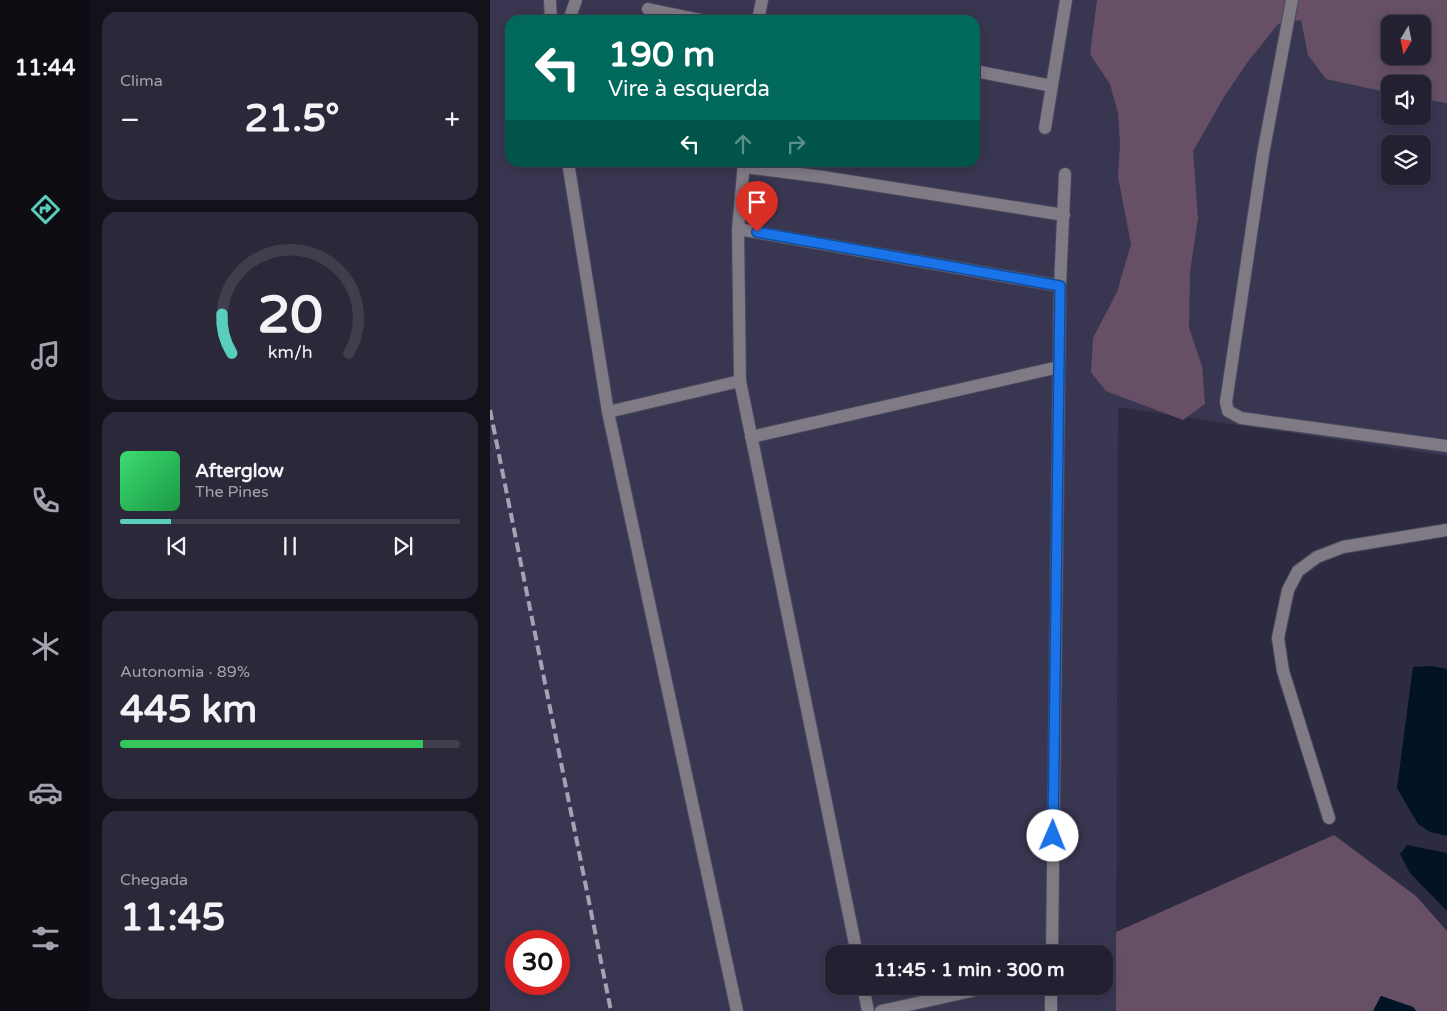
<!DOCTYPE html>
<html lang="pt">
<head>
<meta charset="utf-8">
<style>
	:root { --surface:#222031; --page:#2a2839; --text:#f1f3f6; --muted:#a2a3ab; --line:#3f3e4d; --accent:#5acebc }
	body { margin:0; font-family:"Varela Round",sans-serif; background:var(--page); color:var(--text); height:100vh; display:flex; flex-direction:column; font-size:19px; white-space:nowrap }
	* { box-sizing:border-box; margin:0 }
	p { font-size:16px; color:var(--muted) }
	.icon { flex:none; width:28px; height:28px; fill:none; stroke:currentColor; stroke-width:2; stroke-linecap:round; stroke-linejoin:round }
	.map { position:relative; flex:1; overflow:hidden }
	.sheet { display:flex; flex-direction:column; gap:12px; padding:12px; background:#13121b; width:400px }
	.sheet>* { flex:none }
	.top-card { position:absolute; left:15px; top:15px; width:475px; height:152px; border-radius:15px; box-shadow:0 2px 12px #0003,0 0 0 1px var(--line); background:#00695c; color:#fff; overflow:hidden }
	.needle { width:32px; rotate:190deg }
	.tools { position:absolute; left:891px; top:15px; display:grid; gap:10px }
	.tools a { display:grid; place-items:center; width:50px; height:50px; border-radius:10px; background:var(--surface); box-shadow:0 2px 12px #0003,0 0 0 1px var(--line); font-size:25px }
	.speed { position:absolute; left:15px; top:930px; display:flex; gap:10px; font-size:25px; font-weight:700; text-align:center }
	.speed>* { display:grid; place-content:center; width:65px; height:65px; border-radius:50%; background:var(--surface); box-shadow:0 2px 12px #0003,0 0 0 1px var(--line); line-height:1 }
	.speed .limit { border:8px solid #d22; background:#fff; color:#111 }
	.pin { position:absolute; display:grid; place-items:center; width:42px; height:42px; color:#fff; margin:-51px -21px; border-radius:50% 50% 50% 0; rotate:-45deg; box-shadow:0 0 5px #0007 }
	.pin .icon { rotate:45deg }
	.me { position:absolute; width:55px; margin:-28px; rotate:1deg; stroke-linejoin:round; filter:drop-shadow(0 0 4px #0008) }
	.turn { display:flex; align-items:center; gap:18px; height:105px; padding:0 20px; font-size:22px }
	.turn .icon { width:65px; height:65px; stroke-width:2.5 }
	.turn b { display:block; font-size:35px; line-height:42px }
	.lanes { display:flex; align-items:center; height:48px; padding:0 20px; background:#0003; justify-content:center; gap:25px; direction:ltr }
	.lanes .off { opacity:.35 }
	.big { font-size:38px; font-weight:700; line-height:1.1 }
	.sheet .card { flex:1; display:flex; flex-direction:column; justify-content:center; gap:8px; min-width:0; padding:0 18px; border-radius:15px; background:var(--page) }
	.sheet .dial { align-items:center; gap:0 }
	.dial svg { height:130px; overflow:visible; fill:none; stroke:var(--line); stroke-width:7; stroke-linecap:round; text-anchor:middle }
	.dial text { fill:var(--text); stroke:none }
	.song { display:flex; align-items:center; gap:15px }
	.cover { width:60px; height:60px; border-radius:8px; background:linear-gradient(135deg,hsl(140 70% 55%),hsl(140 70% 35%)) }
	.played { height:5px; border-radius:2px; background:linear-gradient(90deg,var(--accent) 15%,var(--line) 15%) }
	.keys { display:flex; justify-content:space-around; direction:ltr }
	.heat { display:flex; justify-content:space-between; align-items:center; font-size:28px; direction:ltr }
	.charge { height:8px; border-radius:4px; background:linear-gradient(90deg,#34c759 89%,var(--line) 0) }
	.trip { position:absolute; left:335px; top:945px; width:288px; height:50px; border-radius:15px; background:var(--surface); box-shadow:0 2px 12px #0003,0 0 0 1px var(--line); font-weight:700; line-height:50px; text-align:center }
	main { display:flex; flex:1; min-height:0 }
	.menu { display:flex; flex-direction:column; width:90px; justify-content:space-around; align-items:center; background:#0e0d14; color:var(--muted) }
	.menu .icon { width:35px; height:35px }
	.menu .on { color:var(--accent) }
	.menu b { font-size:22px; color:var(--text) }
	.map>svg:first-child { display:block }
	.built { fill:#393651; fill-rule:evenodd }
	.forest { fill:#675065; fill-rule:evenodd }
	.water { fill:#011324 }
	.lines { fill:none; stroke-linecap:round; stroke-linejoin:round }
	.minor-casing { stroke:#49485d; stroke-width:14 }
	.minor { stroke:#807a85; stroke-width:12 }
	.rail { stroke:#a4a3b4; stroke-width:4; stroke-dasharray:10 5; stroke-linecap:butt }
	.route-casing { stroke:#114b97; stroke-width:12 }
	.route { stroke:#1a73e8; stroke-width:9 }
</style>
</head>
<body>
<main>
<nav class="menu">
<b>11:44</b>
<svg class="icon on" aria-label="directions" viewBox="0 0 24 24"><path d="M12 3l9 9-9 9-9-9zM9 14v-3h6M13 9l2 2-2 2"/></svg>
<svg class="icon" aria-label="music" viewBox="0 0 24 24"><path d="M9 18V5l10-2v13"/><circle cx="6" cy="18" r="3"/><circle cx="16" cy="16" r="3"/></svg>
<svg class="icon" aria-label="phone" viewBox="0 0 24 24"><path d="M5 4h4l2 5-3 2q2 4 5 5l2-3 5 2v4C11 20 4 13 5 4z"/></svg>
<svg class="icon" aria-label="climate" viewBox="0 0 24 24"><path d="M12 3v18M4 7l16 10M4 17L20 7"/></svg>
<svg class="icon" aria-label="car" viewBox="0 0 24 24"><path d="M5 17H2v-5l4-1 3-4h7l3 4 3 1v5h-3M9 17h6M6 11h13"/><circle cx="7" cy="17" r="2"/><circle cx="17" cy="17" r="2"/></svg>
<svg class="icon" aria-label="filters" viewBox="0 0 24 24"><path d="M4 7h16M4 17h16"/><circle cx="9" cy="7" r="2"/><circle cx="15" cy="17" r="2"/></svg>
</nav>
<section class="sheet">
<div class="card"><p>Clima</p>
<div class="heat"><a>−</a><b class="big">21.5°</b><a>+</a></div>
</div>
<div class="card dial"><svg viewBox="0 0 100 80">
<path d="M14 69A42 42 0 1 1 86 69"/>
<path d="M14 69A42 42 0 0 1 8 45" stroke="#5acebc"/>
<text x="50" y="56" font-size="32" font-weight="700">20</text>
<text x="50" y="72" font-size="11">km/h</text>
</svg></div>
<div class="card">
<div class="song"><i class="cover"></i><div><b>Afterglow</b><p>The Pines</p></div></div>
<div class="played"></div>
<div class="keys"><svg class="icon" aria-label="previous" viewBox="0 0 24 24"><path d="M18 5L8 12l10 7zM5 5v14"/></svg><svg class="icon" aria-label="pause" viewBox="0 0 24 24"><path d="M8 5v14M16 5v14"/></svg><svg class="icon" aria-label="next" viewBox="0 0 24 24"><path d="M6 5l10 7-10 7zM19 5v14"/></svg></div>
</div>
<div class="card"><p>Autonomia · 89%</p><b class="big">445 km</b><div class="charge"></div></div>
<div class="card"><p>Chegada</p><b class="big">11:45</b></div>
</section>
<div class="map">
<svg width="957" height="1011" viewBox="0 0 957 1011">
	<rect width="100%" height="100%" fill="#2d2b41"/>
	<path class="built" d="M0,0H957V456L628,407L626,1011H0ZM20,20H485V162H20ZM900,24H932V56H900ZM900,84H932V116H900ZM900,144H932V176H900ZM26,941H69V984H26ZM344,954H614V986H344Z"/>
	<path class="forest" d="M607,0H957V103L933,99L932,84H900V93L836,79L818,55L811,20L788,24L757,63L734,97L703,151L708,218L700,272L699,328L712,366L715,404L693,420L616,391L601,372L603,338L627,292L641,244L628,177L630,144L628,113L620,84L600,54ZM900,24H932V56H900Z
		M844,835L926,896L957,931V1011H926L923,1007L891,996L883,1011H626V932Z"/>
	<path class="water" d="M941,666L957,669V836L940,832L928,824L907,788L923,667Z
		M917,845L957,853V911L920,873L910,854Z
		M891,996L923,1007L926,1011H883Z"/>
	<g class="lines">
		<g class="minor-casing">
			<path id="minor" d="M60,0L61,20
				M802,0L773,154L736,402L738,411L751,418L957,446
				M158,9L211,20
				M79,20L86,0
				M268,20L272,0
				M485,71L562,86
				M555,128L576,0
				M78,162L118,412L247,1011
				M254,167L333,177L574,215
				M248,229L570,286
				M250,381L248,229L254,162
				M118,412L250,381L367,954
				M261,437L569,367
				M839,818L793,671L788,638L798,590L808,571L827,557L853,547L957,530
				M562,954L570,286L575,174
				M373,986L378,1011
				M391,1011L504,986
				M561,1011V986"/>
		</g>
		<use href="#minor" class="minor"/>
		<path class="rail" d="M0,410L121,1011"/>
	</g>
	<g class="lines">
		<g class="route-casing">
			<path id="route" d="M267,232L570,286L563,836"/>
		</g>
		<use href="#route" class="route"/>
	</g>
</svg>
<div class="tools">
<a><svg class="needle" viewBox="-14 -14 28 28"><path d="M0-13l5 13h-10z" fill="#e53935"/><path d="M0 13l5-13h-10z" fill="#a2a3ab"/></svg></a>
<a><svg class="icon" aria-label="sound" viewBox="0 0 24 24"><path d="M4 9h4l5-4v14l-5-4H4zM17 9q2 3 0 6"/></svg></a>
<a><svg class="icon" aria-label="layers" viewBox="0 0 24 24"><path d="M12 4l9 5-9 5-9-5zM3 14l9 5 9-5"/></svg></a>
</div>
<div class="speed"><div class="limit">30</div></div>
<div class="pin" style="left:267px;top:232px;background:#d93025"><svg class="icon" aria-label="arrive" viewBox="0 0 24 24"><path d="M6 21V4h12l-3 4 3 4H6"/></svg></div>
<svg class="me" style="left:563px;top:836px" viewBox="-20 -20 40 40"><circle r="19" fill="#fff"/><path d="M0-13L10 11 0 6-10 11z" fill="#1a73e8"/></svg>
<div class="trip">11:45 · 1 min · 300 m</div>
<div class="top-card">
<div class="turn"><svg class="icon" aria-label="left" viewBox="0 0 24 24"><path d="M17 20v-9H6M10 6l-5 5 5 5"/></svg><div><b>190 m</b>Vire à esquerda</div></div>
<div class="lanes"><svg class="icon" aria-label="left" viewBox="0 0 24 24"><path d="M17 20v-9H6M10 6l-5 5 5 5"/></svg><svg class="icon off" aria-label="ahead" viewBox="0 0 24 24"><path d="M12 20V5M6 11l6-6 6 6"/></svg><svg class="icon off" aria-label="right" viewBox="0 0 24 24"><path d="M7 20v-9h11M14 6l5 5-5 5"/></svg></div>
</div>
</div>
</main>
</body>
</html>
